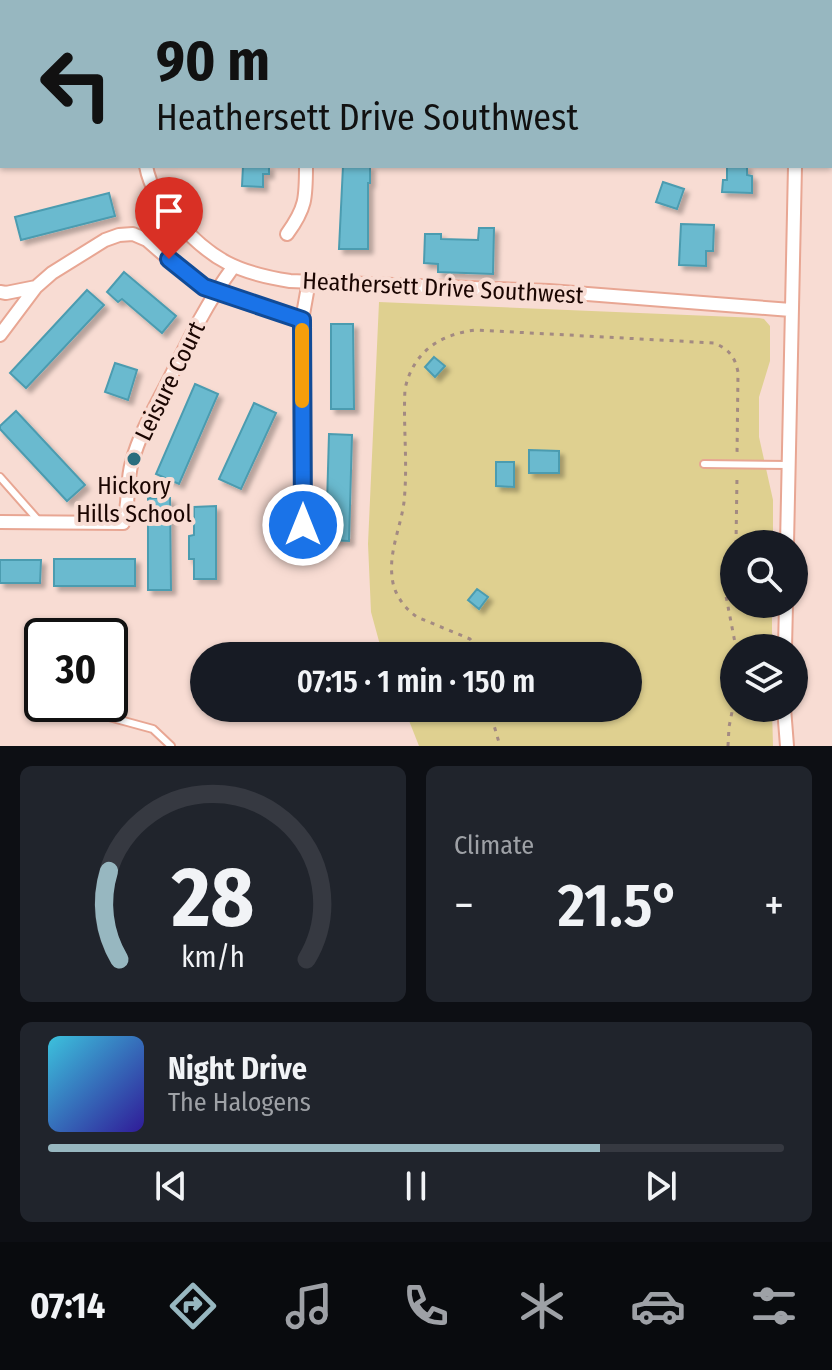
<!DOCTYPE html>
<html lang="en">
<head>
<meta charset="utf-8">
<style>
	:root { --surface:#171b24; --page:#20242c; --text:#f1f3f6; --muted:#9ea1a6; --line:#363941; --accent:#97b7c0 }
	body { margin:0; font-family:"Fira Sans Condensed",sans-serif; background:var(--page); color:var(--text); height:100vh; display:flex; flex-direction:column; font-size:30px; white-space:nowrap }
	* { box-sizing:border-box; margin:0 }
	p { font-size:26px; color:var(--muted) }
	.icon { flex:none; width:44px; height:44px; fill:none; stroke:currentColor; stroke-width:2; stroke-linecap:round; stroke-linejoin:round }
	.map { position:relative; height:746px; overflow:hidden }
	.side { display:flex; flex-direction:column; gap:20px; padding:20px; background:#0d0f14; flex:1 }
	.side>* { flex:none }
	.top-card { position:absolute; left:0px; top:0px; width:832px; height:168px; box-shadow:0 2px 6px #0004; background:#97b7c0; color:#111; overflow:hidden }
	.tools { position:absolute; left:720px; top:530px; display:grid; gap:16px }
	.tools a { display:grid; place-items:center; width:88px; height:88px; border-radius:50%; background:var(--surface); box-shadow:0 2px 6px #0004; font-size:40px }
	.speed { position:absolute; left:24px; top:618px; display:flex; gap:16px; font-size:40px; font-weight:700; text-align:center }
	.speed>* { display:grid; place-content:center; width:104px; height:104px; border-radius:50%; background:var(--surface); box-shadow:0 2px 6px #0004; line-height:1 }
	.speed .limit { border:4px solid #111; border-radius:12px; background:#fff; color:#111 }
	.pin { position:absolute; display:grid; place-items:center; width:68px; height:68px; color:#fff; margin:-82px -34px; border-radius:50% 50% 50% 0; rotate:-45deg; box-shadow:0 0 8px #0007 }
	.pin .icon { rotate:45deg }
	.me { position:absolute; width:88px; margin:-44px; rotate:0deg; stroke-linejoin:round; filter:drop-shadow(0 0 6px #0008) }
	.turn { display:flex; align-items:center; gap:28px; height:168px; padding:0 24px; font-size:36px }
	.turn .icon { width:104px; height:104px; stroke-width:2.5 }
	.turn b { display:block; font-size:56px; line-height:68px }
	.big { font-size:60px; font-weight:600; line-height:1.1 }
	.side .card { flex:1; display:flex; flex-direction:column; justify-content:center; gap:12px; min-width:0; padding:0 28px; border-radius:12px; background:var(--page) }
	.side .dial { align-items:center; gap:0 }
	.dial svg { height:208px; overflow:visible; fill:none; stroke:var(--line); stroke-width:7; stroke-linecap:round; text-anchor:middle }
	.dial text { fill:var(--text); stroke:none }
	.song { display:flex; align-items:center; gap:24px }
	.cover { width:96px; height:96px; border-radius:12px; background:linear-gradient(135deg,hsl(190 70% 55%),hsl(250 70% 35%)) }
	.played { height:8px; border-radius:4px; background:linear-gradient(90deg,var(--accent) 75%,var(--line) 75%) }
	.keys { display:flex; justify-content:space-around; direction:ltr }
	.heat { display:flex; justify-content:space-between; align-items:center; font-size:44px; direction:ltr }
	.side .tiles { flex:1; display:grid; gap:20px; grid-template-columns:1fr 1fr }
	.card:last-child { grid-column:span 2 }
	.trip { position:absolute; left:190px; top:642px; width:452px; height:80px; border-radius:40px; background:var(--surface); box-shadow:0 2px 6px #0004; font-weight:600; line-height:80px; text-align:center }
	.menu { display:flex; height:128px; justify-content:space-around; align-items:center; background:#090b0e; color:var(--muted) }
	.menu .icon { width:56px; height:56px }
	.menu .selected { color:var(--accent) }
	.menu b { font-size:36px; color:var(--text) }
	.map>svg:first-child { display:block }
	.green { fill:#dfd090 }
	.building { fill:#6bbacf; stroke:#4c9cb0; stroke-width:2; filter:url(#shadow) }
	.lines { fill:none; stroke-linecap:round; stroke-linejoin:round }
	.service-casing { stroke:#e8a693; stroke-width:10 }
	.minor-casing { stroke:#e8a693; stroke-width:16 }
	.path { stroke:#a38a82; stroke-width:3; stroke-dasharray:4 6; stroke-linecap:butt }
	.service { stroke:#fff; stroke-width:6 }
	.minor { stroke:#fff; stroke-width:12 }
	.route-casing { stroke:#114b97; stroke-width:20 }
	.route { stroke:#1a73e8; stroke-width:14 }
	.slow { stroke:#f59e0b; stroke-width:14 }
	.poi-dot { fill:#2a6e7e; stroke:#f8dcd3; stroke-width:3 }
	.labels { text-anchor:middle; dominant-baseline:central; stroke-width:8; stroke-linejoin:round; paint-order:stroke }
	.street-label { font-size:24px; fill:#1a0501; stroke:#f8dcd3 }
	.poi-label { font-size:24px; fill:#1a0501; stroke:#f8dcd3 }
</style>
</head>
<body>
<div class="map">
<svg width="832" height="746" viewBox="0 0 832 746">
	<defs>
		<filter id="shadow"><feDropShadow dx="4.5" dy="4.5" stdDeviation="2" flood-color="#0004"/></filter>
	</defs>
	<rect width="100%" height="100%" fill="#f8dcd3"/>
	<path class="green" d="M379,302L759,318L764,319L770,326V361L759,397V437L773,500V544H734V604H772V648H734V708H772L773,746H419L404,708H628V656H383L371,612L368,544Z"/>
	<path class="building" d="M243,166H269V174H263V187L242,186Z
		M343,166H370V183H368V249H339Z
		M727,166H747V175L752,176V193L722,192L723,180H727Z
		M663,182L684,189L677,209L656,202Z
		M109,193L115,216L21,240L15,217Z
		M681,224L714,225L713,251H706V266L679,265Z
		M479,228H494L493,274L438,272V264L424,263L425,234H441V239L478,240Z
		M124,272L176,316L162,333L122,299L118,302L107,292Z
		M87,290L104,305L26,388L10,373Z
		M331,324H353L354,409H331Z
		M434,357L445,366L435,377L425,367Z
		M115,363L137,370L128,400L105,392Z
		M195,384L218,394L179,484L156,474Z
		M254,403L276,413L241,489L219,479Z
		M16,411L85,485L67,501L0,429V426Z
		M329,434L352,435L349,541L326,540Z
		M529,450L559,451V473H529Z
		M496,462H514V487L496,486Z
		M148,498H170L171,590H148Z
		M216,506V579H194V559H189V536L194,535V507Z
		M54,559H135V586H54Z
		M0,560H41L40,583H0Z
		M477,589L488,597L479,609L468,600Z"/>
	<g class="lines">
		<g class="service-casing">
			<path id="service" d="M704,464L789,465
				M0,477L38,520
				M98,714L153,729L171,746"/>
		</g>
		<g class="minor-casing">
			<path id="minor" d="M469,0L474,2
				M144,2V0
				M310,2V0
				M798,2V0
				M830,109L832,110
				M830,127H832
				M146,166C150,188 162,204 176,220C211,260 238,273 290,281L549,291L791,310
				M287,234C306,208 306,198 306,166
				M0,292L6,293L36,287
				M0,335L36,287L52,273L105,240L119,235L133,234L147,240L192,279L204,287L302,320
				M0,522L123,523C130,503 126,482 132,462C140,432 156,406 170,378C189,339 208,301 234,266
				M303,525L302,320L309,281
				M787,544L795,166
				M785,648L786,604
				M784,708L787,746"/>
		</g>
		<path class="path" d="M736,544L737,476
			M734,558L727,580L726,596L736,648
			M483,656L470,639L417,617C404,608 393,593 392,576C389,551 401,526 404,502C408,464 403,427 405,389C413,352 440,334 476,330L714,343C729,349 735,357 738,372L737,456
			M489,708L500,746
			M728,746L729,727L734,702"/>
		<use href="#service" class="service"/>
		<use href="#minor" class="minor"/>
	</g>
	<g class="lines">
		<g class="route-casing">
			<path id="route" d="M169,259L204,287L302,320L303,525"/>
		</g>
		<use href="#route" class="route"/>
		<path class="slow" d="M302,330V401"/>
	</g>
	<circle class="poi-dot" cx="134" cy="459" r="8"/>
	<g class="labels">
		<g class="street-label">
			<text transform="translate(443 288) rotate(3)">Heathersett Drive Southwest</text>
			<text transform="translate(170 381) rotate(-64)">Leisure Court</text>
		</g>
		<g class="poi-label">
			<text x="134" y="486">Hickory<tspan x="134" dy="28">Hills School</tspan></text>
		</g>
	</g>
</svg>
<div class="tools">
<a><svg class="icon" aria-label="search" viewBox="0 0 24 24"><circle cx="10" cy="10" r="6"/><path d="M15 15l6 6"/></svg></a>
<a><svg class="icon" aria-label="layers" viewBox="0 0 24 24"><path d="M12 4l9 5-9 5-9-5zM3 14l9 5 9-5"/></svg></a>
</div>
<div class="speed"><div class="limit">30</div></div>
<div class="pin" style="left:169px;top:259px;background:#d93025"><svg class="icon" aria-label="arrive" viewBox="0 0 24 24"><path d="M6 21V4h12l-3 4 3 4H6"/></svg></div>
<svg class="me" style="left:303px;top:525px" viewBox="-20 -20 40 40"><circle r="17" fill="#1a73e8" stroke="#fff" stroke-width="3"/><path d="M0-11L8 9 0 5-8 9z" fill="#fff"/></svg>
<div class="trip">07:15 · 1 min · 150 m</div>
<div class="top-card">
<div class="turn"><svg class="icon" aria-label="left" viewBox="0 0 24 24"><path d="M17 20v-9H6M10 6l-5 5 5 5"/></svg><div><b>90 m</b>Heathersett Drive Southwest</div></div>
</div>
</div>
<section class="side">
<div class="tiles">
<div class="card dial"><svg viewBox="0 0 100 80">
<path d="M14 69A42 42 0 1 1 86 69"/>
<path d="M14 69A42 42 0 0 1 10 35" stroke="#97b7c0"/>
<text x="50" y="56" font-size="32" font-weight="700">28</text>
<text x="50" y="72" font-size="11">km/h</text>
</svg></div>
<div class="card"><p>Climate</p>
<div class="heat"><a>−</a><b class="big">21.5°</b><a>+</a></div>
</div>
<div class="card">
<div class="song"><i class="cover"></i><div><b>Night Drive</b><p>The Halogens</p></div></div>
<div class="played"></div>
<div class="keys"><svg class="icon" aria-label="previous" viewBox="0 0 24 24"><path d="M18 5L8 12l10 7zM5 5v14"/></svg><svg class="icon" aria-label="pause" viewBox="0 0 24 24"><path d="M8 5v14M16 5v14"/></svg><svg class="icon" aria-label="next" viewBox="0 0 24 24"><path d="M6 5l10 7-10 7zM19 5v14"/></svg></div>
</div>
</div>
</section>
<nav class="menu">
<b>07:14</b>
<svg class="icon selected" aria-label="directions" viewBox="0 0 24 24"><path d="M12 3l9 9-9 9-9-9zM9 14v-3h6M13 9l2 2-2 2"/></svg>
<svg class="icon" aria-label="music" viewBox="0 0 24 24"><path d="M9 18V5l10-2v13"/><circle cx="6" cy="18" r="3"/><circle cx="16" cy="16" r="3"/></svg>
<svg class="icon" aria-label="phone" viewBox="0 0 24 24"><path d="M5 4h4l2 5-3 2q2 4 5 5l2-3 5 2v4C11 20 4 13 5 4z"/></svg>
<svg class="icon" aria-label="climate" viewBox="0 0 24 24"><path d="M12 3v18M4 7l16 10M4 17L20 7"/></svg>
<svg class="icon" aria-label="car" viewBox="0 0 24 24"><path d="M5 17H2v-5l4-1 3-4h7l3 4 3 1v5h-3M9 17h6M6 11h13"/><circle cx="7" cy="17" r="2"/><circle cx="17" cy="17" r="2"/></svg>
<svg class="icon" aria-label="filters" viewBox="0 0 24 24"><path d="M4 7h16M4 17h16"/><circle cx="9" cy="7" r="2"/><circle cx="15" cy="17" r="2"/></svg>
</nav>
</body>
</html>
